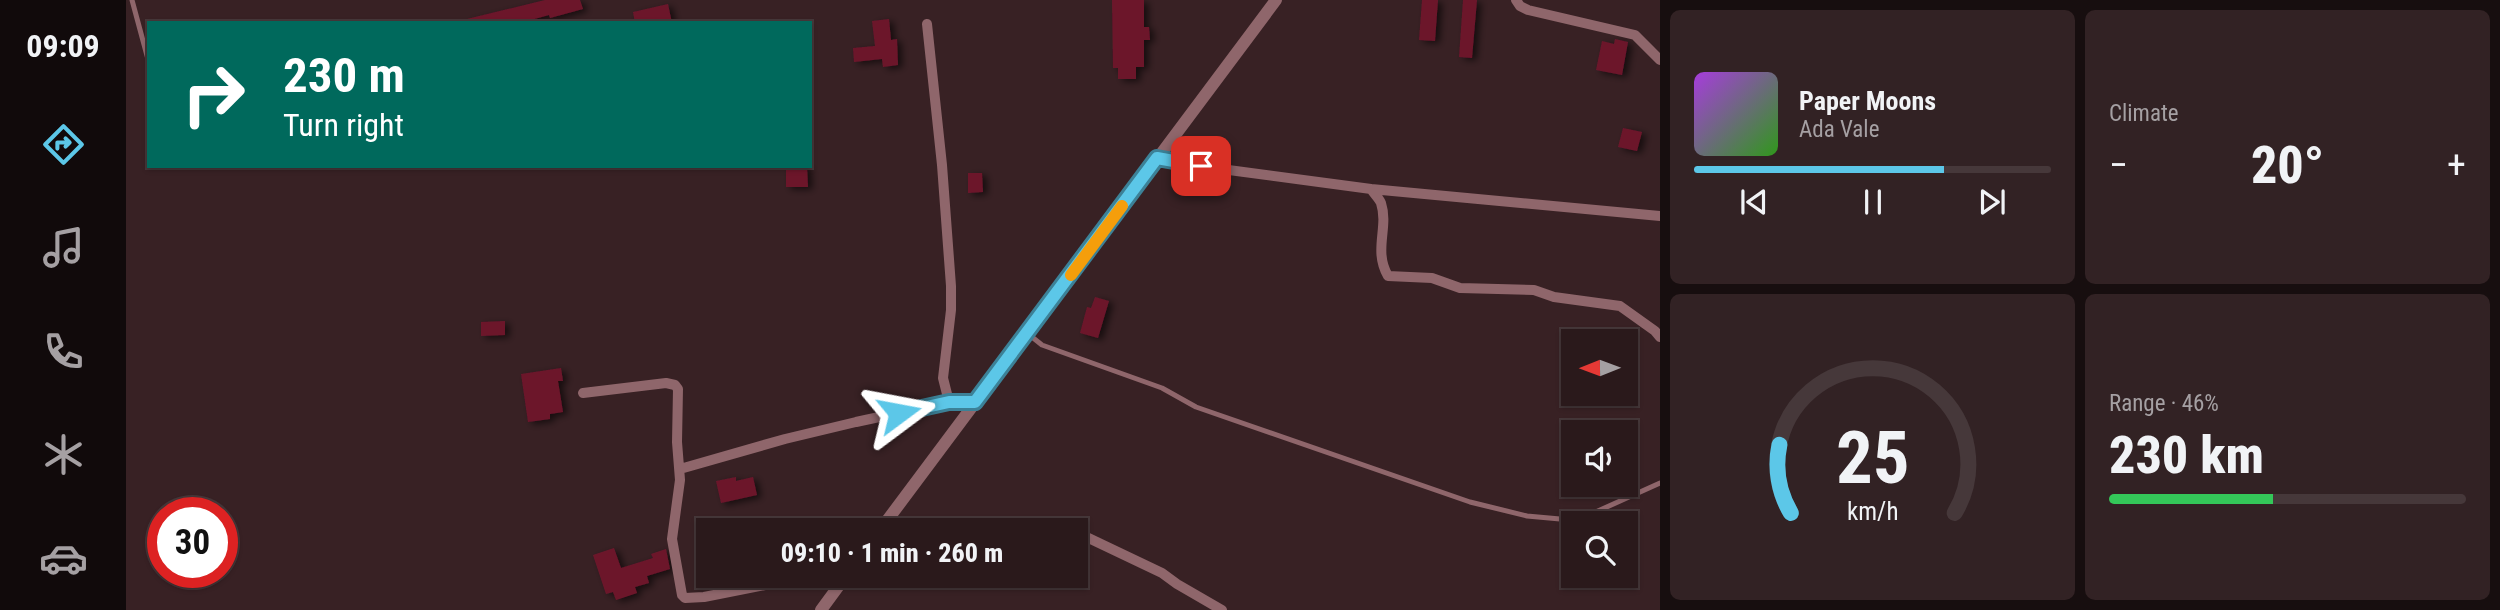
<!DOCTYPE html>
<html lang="en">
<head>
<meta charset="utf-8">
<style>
	:root { --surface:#2a191b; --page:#322224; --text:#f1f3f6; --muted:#a5a0a3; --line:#46383a; --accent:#5cc7e8 }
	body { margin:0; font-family:"Roboto Condensed",sans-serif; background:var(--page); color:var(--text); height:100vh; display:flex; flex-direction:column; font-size:26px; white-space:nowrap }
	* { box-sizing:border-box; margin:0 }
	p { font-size:23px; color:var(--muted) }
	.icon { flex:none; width:38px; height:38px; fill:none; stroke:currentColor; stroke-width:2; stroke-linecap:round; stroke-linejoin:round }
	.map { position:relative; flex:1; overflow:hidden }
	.sheet { display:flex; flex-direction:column; gap:10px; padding:10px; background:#170e0f; width:840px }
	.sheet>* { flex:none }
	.guide { position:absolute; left:21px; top:21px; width:665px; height:147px; border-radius:0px; box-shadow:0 2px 5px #0004,0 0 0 2px var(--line); background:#00695c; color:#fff; overflow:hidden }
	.needle { width:46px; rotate:269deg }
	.buttons { position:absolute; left:1435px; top:329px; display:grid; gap:14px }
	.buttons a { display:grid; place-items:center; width:77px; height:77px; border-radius:0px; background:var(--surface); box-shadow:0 2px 5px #0004,0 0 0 2px var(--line); font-size:35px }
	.speed { position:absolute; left:21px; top:497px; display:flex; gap:14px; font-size:35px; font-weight:700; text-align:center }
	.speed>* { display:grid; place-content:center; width:91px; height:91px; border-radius:50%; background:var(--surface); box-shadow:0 2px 5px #0004,0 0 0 2px var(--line); line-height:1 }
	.speed .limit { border:10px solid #d22; background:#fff; color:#111 }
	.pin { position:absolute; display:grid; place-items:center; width:60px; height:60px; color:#fff; margin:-30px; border-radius:14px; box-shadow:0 4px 10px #0006 }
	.me { position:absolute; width:77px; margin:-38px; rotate:77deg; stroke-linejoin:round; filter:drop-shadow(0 0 5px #0008) }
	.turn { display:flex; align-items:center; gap:24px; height:147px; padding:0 21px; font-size:32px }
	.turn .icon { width:91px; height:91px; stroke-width:2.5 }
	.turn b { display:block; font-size:49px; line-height:60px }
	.big { font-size:52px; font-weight:800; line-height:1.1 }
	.sheet .widget { flex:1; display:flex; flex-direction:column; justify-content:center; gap:10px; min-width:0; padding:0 24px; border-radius:10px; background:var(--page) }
	.sheet .dial { align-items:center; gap:0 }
	.dial svg { height:182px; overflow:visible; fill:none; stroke:var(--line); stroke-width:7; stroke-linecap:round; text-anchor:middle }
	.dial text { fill:var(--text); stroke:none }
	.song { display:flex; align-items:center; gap:21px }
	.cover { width:84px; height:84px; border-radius:10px; background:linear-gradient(135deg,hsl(280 70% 55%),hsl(110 70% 35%)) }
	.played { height:7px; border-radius:4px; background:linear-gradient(90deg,var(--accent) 70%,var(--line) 70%) }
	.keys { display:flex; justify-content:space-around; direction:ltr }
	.heat { display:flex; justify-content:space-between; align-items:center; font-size:38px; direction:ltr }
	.charge { height:10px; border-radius:5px; background:linear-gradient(90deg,#34c759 46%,var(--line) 0) }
	.sheet .tiles { flex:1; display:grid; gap:10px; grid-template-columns:repeat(2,1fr) }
	.trip { position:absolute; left:570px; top:518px; width:392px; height:70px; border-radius:0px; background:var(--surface); box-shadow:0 2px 5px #0004,0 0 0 2px var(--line); font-weight:800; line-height:70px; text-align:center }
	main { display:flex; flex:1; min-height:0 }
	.tabs { display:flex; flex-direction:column; width:126px; justify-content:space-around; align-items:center; background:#110a0b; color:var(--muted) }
	.tabs .icon { width:49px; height:49px }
	.tabs .current { color:var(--accent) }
	.tabs b { font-size:32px; color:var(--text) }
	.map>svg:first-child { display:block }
	.building { fill:#6c152c; filter:url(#shadow) }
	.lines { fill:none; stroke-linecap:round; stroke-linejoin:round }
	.service { stroke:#8f666b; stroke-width:5 }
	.minor { stroke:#8f666b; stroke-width:10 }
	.tertiary { stroke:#8f666b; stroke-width:12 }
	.route-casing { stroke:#3c8197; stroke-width:18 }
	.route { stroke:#5cc7e8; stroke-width:12 }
	.slow { stroke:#f59e0b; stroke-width:12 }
</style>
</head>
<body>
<main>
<nav class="tabs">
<b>09:09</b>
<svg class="icon current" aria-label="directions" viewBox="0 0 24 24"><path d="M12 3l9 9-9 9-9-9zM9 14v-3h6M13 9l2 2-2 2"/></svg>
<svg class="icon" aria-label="music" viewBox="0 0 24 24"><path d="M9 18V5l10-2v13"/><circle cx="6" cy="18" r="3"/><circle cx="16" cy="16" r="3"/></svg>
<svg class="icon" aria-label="phone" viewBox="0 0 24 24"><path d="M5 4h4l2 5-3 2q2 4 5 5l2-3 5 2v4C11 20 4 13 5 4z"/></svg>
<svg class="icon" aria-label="climate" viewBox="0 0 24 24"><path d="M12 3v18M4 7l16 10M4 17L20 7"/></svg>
<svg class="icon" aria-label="car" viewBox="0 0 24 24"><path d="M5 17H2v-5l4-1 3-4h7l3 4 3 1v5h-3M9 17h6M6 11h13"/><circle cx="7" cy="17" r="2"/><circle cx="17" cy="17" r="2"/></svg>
</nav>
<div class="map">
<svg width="1534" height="610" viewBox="0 0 1534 610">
	<defs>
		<filter id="shadow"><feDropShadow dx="4.5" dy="2.5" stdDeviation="3.5" flood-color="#0009"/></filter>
	</defs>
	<rect width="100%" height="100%" fill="#382124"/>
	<path class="building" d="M419,0H454L457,9L424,18L423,15L394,23H342L341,19Z
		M986,0H1018V27H1023L1024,40H1018V67H1010V79H992V68H987Z
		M1296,0H1312L1309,41L1293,40Z
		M1337,0H1351L1346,58L1333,57Z
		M542,4L546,23H509L507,12Z
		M763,19L765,40L771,39L772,65L757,67L756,59L728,62L727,48L749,46L746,21Z
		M1489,39L1502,42L1496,75L1470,70L1476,41L1488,44Z
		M1497,128L1516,132L1511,151L1492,147Z
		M660,166H681L682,187H660Z
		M842,173H856L857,192L842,193Z
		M969,297L983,301L972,338L954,333L961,307L965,308Z
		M379,321V335L355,336V322Z
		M435,368L437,381H432L437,412L424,414V419L402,422L395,374Z
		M610,477V481L627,477L631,495L595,503L590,481Z
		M488,548L495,568L527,558L525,554L540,549L544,569L521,576L523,583L509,587L511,593L490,600L487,592L480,594L467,555Z"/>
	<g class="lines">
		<path class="service" d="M6,0L23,63
			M901,333L916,345L1036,388L1070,407L1344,502L1401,516L1434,519L1463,515L1534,483"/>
		<path class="minor" d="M1390,0L1394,6L1402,10L1509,35L1534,60
			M801,24L816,165L825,286V310L817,378L823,402
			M1031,158L1050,163L1245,189C1248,194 1253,198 1255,203C1263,228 1247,250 1262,276L1306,278L1334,288L1408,290L1428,297L1494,306L1529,331L1534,337
			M1245,189L1534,216
			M457,393L540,383L549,385L552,389L551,442L554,480L546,539L556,595L559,598L578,597L665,580L719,577
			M554,469L659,439L730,422L823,402H849
			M952,533L1036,573L1051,584L1096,610"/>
		<path class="tertiary" d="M754,530L1150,0
			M695,610L720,576"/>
	</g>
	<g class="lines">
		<g class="route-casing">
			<path id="route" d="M773,413L823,402H849L1031,158L1075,166"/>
		</g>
		<use href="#route" class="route"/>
		<path class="slow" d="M945,275L996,206"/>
	</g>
</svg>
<div class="buttons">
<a><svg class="needle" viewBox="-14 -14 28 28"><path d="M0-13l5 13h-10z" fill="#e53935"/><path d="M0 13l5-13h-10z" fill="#a5a0a3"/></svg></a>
<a><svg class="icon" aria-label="sound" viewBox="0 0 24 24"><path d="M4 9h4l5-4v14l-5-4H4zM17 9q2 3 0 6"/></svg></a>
<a><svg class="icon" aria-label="search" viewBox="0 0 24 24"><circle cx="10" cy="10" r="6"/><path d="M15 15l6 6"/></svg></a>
</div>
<div class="speed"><div class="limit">30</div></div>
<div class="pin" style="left:1075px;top:166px;background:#d93025"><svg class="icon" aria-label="arrive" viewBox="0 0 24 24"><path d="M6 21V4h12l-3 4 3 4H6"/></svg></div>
<svg class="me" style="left:773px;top:413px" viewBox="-20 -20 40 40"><path d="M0-17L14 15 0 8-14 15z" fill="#5cc7e8" stroke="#fff" stroke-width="4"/></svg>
<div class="trip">09:10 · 1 min · 260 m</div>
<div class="guide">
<div class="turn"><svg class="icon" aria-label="right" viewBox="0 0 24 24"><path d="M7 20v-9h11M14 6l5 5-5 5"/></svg><div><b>230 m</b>Turn right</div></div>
</div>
</div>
<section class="sheet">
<div class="tiles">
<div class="widget">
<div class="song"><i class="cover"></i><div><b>Paper Moons</b><p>Ada Vale</p></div></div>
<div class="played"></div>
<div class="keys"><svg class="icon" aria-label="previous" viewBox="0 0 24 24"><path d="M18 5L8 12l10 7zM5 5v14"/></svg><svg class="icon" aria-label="pause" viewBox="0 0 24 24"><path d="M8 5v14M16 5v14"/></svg><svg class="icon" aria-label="next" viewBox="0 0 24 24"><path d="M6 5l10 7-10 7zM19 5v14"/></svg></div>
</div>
<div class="widget"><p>Climate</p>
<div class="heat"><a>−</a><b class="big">20°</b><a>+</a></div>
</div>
<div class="widget dial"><svg viewBox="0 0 100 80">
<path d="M14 69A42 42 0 1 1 86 69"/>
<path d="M14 69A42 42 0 0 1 9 39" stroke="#5cc7e8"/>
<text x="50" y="56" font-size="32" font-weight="700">25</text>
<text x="50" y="72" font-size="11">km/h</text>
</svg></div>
<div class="widget"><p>Range · 46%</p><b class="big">230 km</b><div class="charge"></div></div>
</div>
</section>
</main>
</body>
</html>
